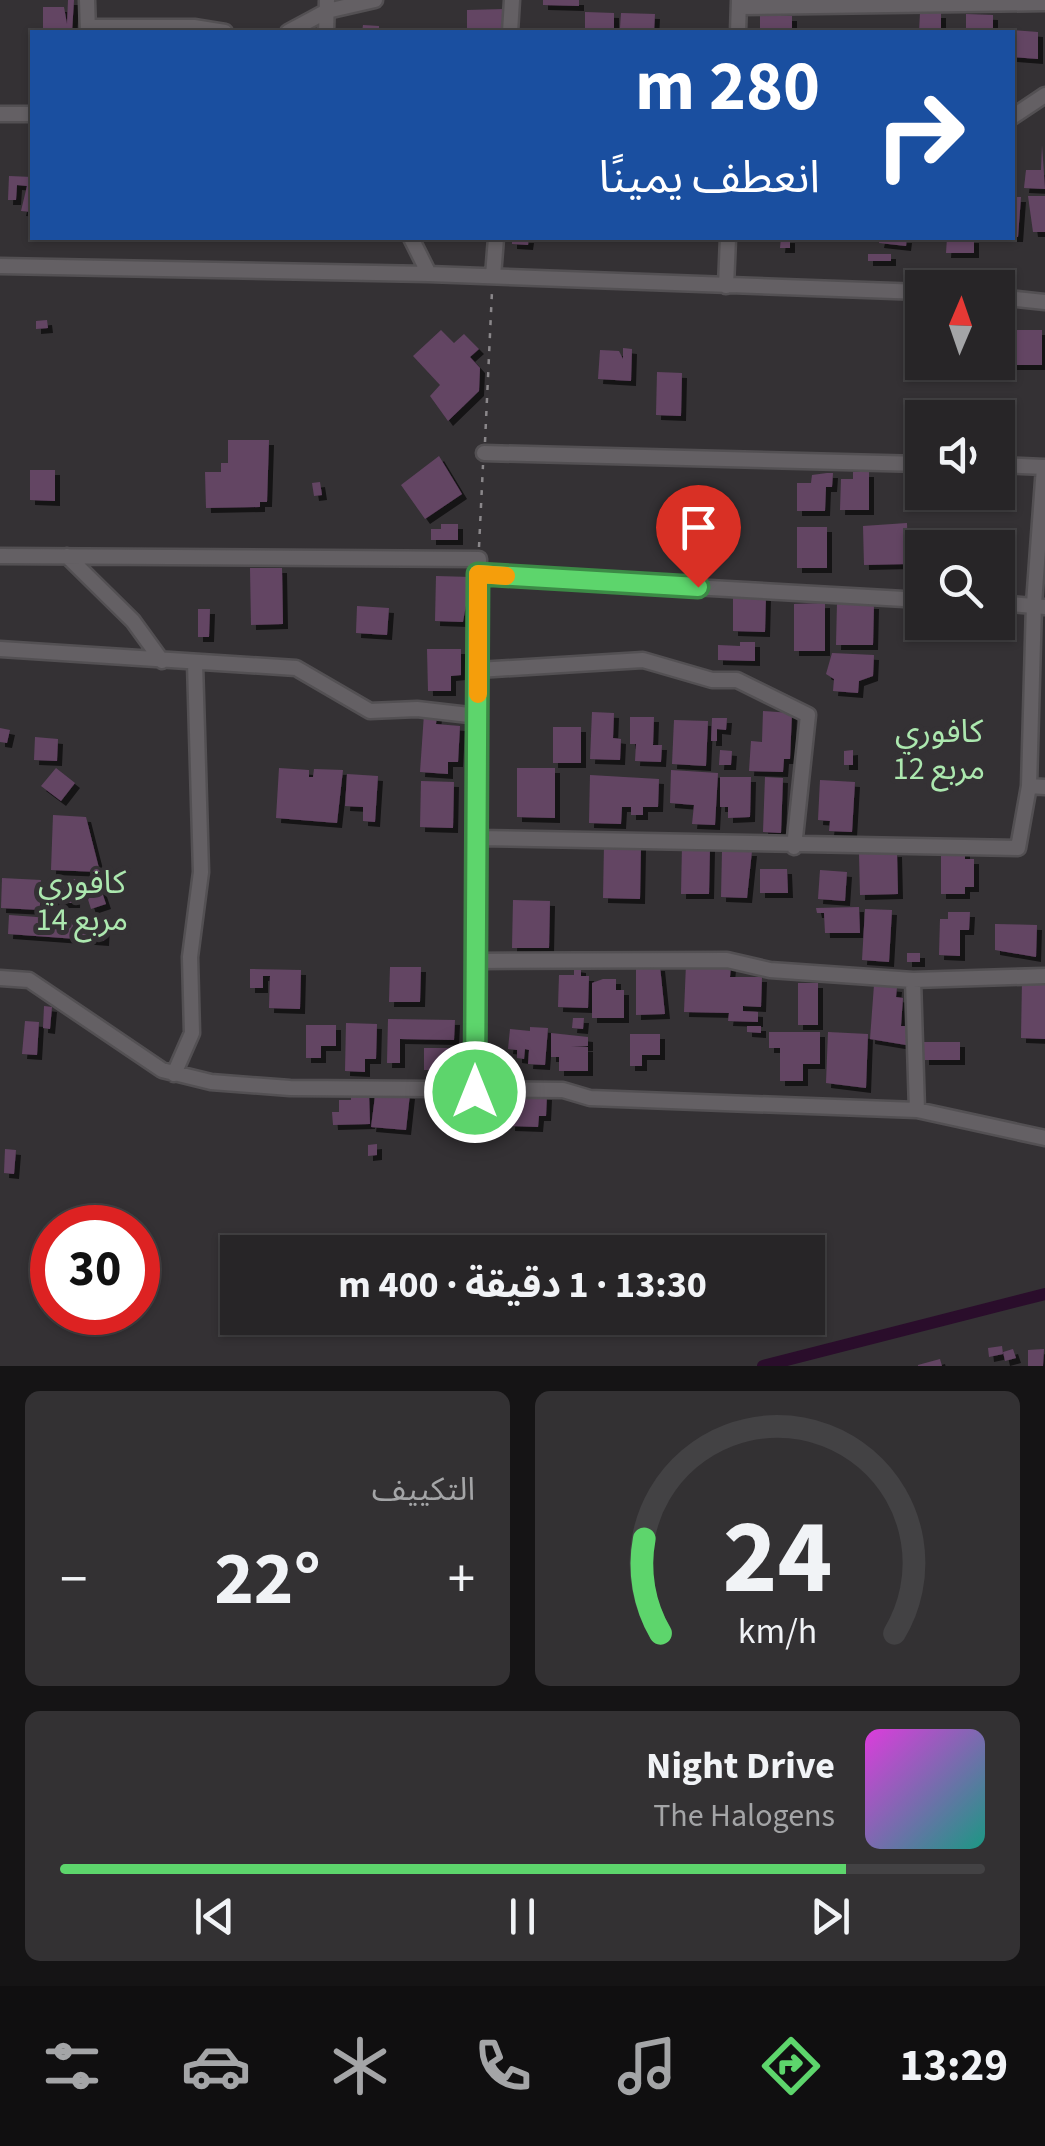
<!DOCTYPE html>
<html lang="ar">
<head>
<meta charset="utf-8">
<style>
	:root { --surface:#272527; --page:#333133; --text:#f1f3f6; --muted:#a4a5a7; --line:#434244; --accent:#5dd56c }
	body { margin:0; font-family:"Source Sans 3","Noto Sans Arabic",sans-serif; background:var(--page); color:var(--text); direction:rtl; height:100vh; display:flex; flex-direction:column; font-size:38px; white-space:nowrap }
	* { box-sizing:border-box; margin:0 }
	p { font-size:32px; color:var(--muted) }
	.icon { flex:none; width:55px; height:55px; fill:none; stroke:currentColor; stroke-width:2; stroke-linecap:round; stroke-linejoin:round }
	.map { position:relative; height:1366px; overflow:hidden; direction:ltr }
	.details { display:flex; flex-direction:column; gap:25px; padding:25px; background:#151415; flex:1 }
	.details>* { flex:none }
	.guide { position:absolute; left:30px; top:30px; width:985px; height:210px; border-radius:0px; box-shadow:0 2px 8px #0004,0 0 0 2px var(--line); direction:rtl; background:#1a4fa0; color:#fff; overflow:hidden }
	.needle { width:65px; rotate:2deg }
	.fabs { position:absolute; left:905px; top:270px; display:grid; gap:20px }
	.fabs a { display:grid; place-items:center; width:110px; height:110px; border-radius:0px; background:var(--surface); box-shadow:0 2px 8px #0004,0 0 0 2px var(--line); font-size:50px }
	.speed { position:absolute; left:30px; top:1205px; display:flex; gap:20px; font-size:50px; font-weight:700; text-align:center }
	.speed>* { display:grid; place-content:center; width:130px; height:130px; border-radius:50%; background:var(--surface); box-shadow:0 2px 8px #0004,0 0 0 2px var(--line); line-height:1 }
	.speed .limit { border:15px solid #d22; background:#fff; color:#111 }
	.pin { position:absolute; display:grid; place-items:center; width:85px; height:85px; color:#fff; margin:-102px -42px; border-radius:50% 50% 50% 0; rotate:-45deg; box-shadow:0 0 10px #0007 }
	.pin .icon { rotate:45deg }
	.me { position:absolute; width:110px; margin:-55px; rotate:0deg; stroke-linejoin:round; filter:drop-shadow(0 0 8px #0008) }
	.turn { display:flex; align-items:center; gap:35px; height:210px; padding:0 30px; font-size:45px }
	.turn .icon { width:130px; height:130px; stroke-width:2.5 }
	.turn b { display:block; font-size:70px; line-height:85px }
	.big { font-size:75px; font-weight:700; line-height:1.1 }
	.details .tile { flex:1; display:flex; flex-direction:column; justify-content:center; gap:15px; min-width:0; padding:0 35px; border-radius:15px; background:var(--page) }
	.details .dial { align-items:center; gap:0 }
	.dial svg { height:260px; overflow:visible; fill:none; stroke:var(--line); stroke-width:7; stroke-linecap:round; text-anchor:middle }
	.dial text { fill:var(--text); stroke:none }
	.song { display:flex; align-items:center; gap:30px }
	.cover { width:120px; height:120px; border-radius:15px; background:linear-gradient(135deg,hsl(300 70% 55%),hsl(170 70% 35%)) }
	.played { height:10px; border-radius:5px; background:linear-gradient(90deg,var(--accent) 85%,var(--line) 85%) }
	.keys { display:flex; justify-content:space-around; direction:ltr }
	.heat { display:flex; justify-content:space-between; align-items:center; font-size:55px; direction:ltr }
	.details .tiles { flex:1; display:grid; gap:25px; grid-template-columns:1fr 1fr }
	.tile:last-child { grid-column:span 2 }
	.trip { position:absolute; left:220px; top:1235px; width:605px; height:100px; border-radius:0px; background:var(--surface); box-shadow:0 2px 8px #0004,0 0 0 2px var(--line); font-weight:700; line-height:100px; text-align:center; direction:rtl }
	.menu { display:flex; height:160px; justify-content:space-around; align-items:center; background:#100f10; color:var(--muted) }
	.menu .icon { width:70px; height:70px }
	.menu .on { color:var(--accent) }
	.menu b { font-size:45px; color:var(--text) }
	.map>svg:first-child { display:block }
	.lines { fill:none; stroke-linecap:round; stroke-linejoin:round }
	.canal { stroke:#2a0d2b; stroke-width:12 }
	.building { fill:#644464; filter:url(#shadow) }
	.minor-casing { stroke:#535053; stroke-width:19 }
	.path { stroke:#8a878a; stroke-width:2.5; stroke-dasharray:5 8; stroke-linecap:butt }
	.minor { stroke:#646064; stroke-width:14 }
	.route-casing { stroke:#3c8a46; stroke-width:25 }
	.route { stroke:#5dd56c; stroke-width:18 }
	.slow { stroke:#f59e0b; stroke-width:18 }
	.labels { text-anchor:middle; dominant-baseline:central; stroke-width:10; stroke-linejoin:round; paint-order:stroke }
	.neighbourhood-label { font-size:32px; fill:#ace8af; stroke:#343134 }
</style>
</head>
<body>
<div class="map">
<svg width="1045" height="1366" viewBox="0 0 1045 1366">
	<defs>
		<filter id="shadow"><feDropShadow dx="5" dy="5" stdDeviation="0" flood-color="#0009"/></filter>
	</defs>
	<rect width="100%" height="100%" fill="#343134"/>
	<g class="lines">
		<path class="canal" d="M763,1366L1045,1294"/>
	</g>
	<path class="building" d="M68,0H74L72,32H43V7H64L67,24Z
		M543,0H579V6L543,5Z
		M505,9V32H467V10Z
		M585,12L614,13V32H585Z
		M621,13L655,14L654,32L620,28Z
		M920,13H941V32H919Z
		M966,14L993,15V32H966Z
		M760,16H792V28H799V32H760Z
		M363,25L379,26V32H362Z
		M1012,30L1038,32V59L1012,57Z
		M1042,145L1045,189L1024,188L1026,170H1041Z
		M9,176L32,177V212L21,211L27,186L17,185L16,200H8Z
		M1028,196H1045V232H1033Z
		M1012,197H1021L1018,237H1012Z
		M512,238H529L528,245L512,244Z
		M781,238H790V248H780Z
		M880,238H907L906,246L879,243Z
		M947,238H974V253H946Z
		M868,254H891V261H868Z
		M47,320L48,328L36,329V321Z
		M441,330L454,343L464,334L479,349L470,357L480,368L479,391L448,421L430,396L440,385L413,356Z
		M998,330H1042V365H998Z
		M623,348L632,349L631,381L598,379L600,350L619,351L623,359Z
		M657,372L682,373L681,416L656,415Z
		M228,440H269L267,502H260V507L206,508L205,472H221V463H228Z
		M439,456L462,494L425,519L401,485Z
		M30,470H55V501L30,500Z
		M853,472H869V510H840L841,479H853Z
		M827,473H833L832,487H826L825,511H797V483H811L812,475Z
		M320,482L322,495L314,496L312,483Z
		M907,523L908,564L864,565L863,526Z
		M441,524H458V540H431V529H441Z
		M797,527H827V568H797Z
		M250,568H282L283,624L251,625Z
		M436,576L471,577L463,622L435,621Z
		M733,595H766L765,632L733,631Z
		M825,603V651H794V604Z
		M837,603L874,604L873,645H836Z
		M357,606L389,608L387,635L356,633Z
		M198,609H210L209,637H198Z
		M740,642H755V661L718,660V645L740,646Z
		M427,649H461V675L451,676V691H428Z
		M832,653L874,655L873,676L859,681L858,693L833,691L834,679L826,674Z
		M763,711L792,713L790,759H784L783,772L749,771L751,741L762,742Z
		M592,712L614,713L613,738L621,739L620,760L590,759Z
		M424,714L437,715L436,724L460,726L458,762H448V774L420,772Z
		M630,717H654L653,745H662L661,762L635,761L636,744H630Z
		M712,718H727L726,730L717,729V741H711Z
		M674,720L708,721L706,766L672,764Z
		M553,727H581V763H553Z
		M0,728L10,730L7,743L0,742Z
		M35,737L58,739L57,761L34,760Z
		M720,750L732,751L731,765H719Z
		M853,750V765H844V751Z
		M56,768L75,783L61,801L41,786Z
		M279,768L309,770V777H313L314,769L343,770L337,823L276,818Z
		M517,768H555V818L517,817Z
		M671,770L718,773L715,825L692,824L694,805L670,803Z
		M347,774L378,776L375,822L363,821V807L345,806Z
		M590,775L659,779L658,807H643V815H631V807H622L621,824L589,823Z
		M720,777H751L750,817L728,818V807H720Z
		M765,777L783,778L781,833L763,832Z
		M820,780L855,782L852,832L829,831L830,821L818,820Z
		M421,781L454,782L453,828L420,827Z
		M53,815L86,817L100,872L51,870Z
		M604,845H641L640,899L603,898Z
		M682,845L710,846L709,894H681Z
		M722,851H752L747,898L721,897Z
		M941,851H965V859H974V887H965V894H941Z
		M897,852L898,894L860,895L859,853Z
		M760,869H787L788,893H760Z
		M820,870L847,872L845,901L818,899Z
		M2,878L41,880L40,910L1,908Z
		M51,879H76L75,903H51Z
		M101,889L106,904L91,909L86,893Z
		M513,900L550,901L549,948H512Z
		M859,907L860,933H825L824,913H817L816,908Z
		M865,909L892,910L889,962L862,960Z
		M948,912H970L969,930H960V956L939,955L940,919H948Z
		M9,915L105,922L104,941L8,934Z
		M995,924L1037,925L1036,957L995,950Z
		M907,953H920V962H907Z
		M686,964L731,965L730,977H762L761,1007L743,1006V1011L758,1012V1022L728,1021L729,1013L684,1012Z
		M636,966H660L665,1014L636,1015Z
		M390,967H421L420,1002H389Z
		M574,967L581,968V976H589L588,1008L558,1007L559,975H574Z
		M250,969L301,970L300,1009L269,1008L270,976H263V988H250Z
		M603,979H616V990H624V1018H592V983Z
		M1022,980H1045V1039L1021,1038Z
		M798,983H818V1025H798Z
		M874,985L897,987L896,997L903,998L901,1026H907L906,1045L870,1039Z
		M44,1006L52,1007L50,1029L43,1028Z
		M573,1018H584L583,1029L572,1028Z
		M388,1019L455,1020L454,1040L400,1039V1063H387Z
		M25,1021L39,1022L37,1055L22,1054Z
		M346,1023L377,1024L376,1059H365V1072L345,1071Z
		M306,1025H336V1046H321V1058H306Z
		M747,1026H761V1033L747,1032Z
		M530,1027L548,1028L545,1065L528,1064L529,1050L525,1049L524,1059L517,1058V1050L508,1049L510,1029L530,1031Z
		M769,1032H820V1064H803V1081H780V1048H769Z
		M828,1032L868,1034L866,1088L826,1083Z
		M551,1033L588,1037V1046H571L588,1047V1071H559V1057H551Z
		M630,1034H660V1055H642V1066H630Z
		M924,1042H960V1060H924Z
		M424,1048H454V1070H424Z
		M351,1092H369L370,1124L333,1125L332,1112H339V1100H351Z
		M391,1092L410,1094L406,1130L371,1127L375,1096L391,1098Z
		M511,1093L547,1095L546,1116H539L538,1127L510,1126Z
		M377,1144V1155L368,1156V1145Z
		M5,1149L16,1150L14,1174L4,1173Z
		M1002,1346L1003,1354L989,1357L988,1348Z
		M1013,1349L1016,1358L1005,1361L1003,1352Z
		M1044,1349L1043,1366H1028V1350Z
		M940,1359L942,1366H918V1365Z"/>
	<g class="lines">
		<g class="minor-casing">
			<path id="minor" d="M87,0L88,32
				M739,7L1045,3
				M88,27H194L225,32
				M288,32L327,11L375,0
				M326,32L327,0
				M510,32L512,0
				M738,32L739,1
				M0,114H32
				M1012,117L1045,95
				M411,238L429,274
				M0,266L429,274L922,292
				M493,276L496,238
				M726,286L728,238
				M998,297L1045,302
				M484,453L922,464
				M0,556L479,559L475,1092
				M67,556L133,621L162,661
				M478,575L922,600
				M998,603L1045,607
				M0,649L296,668L370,711L417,709L478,716
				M478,670L643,660L712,680H737L808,715L794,847
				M1029,786L1045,787
				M477,838L1018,848L1029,786L1034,604L1044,467L998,465
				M476,961L727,960L770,970L913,980L917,1110
				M0,978L29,980L162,1070L211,1082L290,1088L563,1090L590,1098L917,1110L1045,1138
				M913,980L1045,976
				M174,1074L192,1033L190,957L201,872L195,663"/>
		</g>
		<path class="path" d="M485,442L492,291
			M479,547L483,465"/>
		<use href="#minor" class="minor"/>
	</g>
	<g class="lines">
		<g class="route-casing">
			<path id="route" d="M475,1092L478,574L698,587"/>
		</g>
		<use href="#route" class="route"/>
		<path class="slow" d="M478,694V574L506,576"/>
	</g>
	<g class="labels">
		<g class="neighbourhood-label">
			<text x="939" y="732">كافوري<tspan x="939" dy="37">مربع 12</tspan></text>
			<text x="82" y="883">كافوري<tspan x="82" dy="37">مربع 14</tspan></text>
		</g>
	</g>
</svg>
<div class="fabs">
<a><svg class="needle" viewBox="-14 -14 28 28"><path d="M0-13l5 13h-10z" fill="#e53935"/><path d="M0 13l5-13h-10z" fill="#a4a5a7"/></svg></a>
<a><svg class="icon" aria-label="sound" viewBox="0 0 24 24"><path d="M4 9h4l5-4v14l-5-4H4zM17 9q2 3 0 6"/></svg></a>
<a><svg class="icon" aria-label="search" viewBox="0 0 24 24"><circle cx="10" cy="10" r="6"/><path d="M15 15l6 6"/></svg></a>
</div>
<div class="speed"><div class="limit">30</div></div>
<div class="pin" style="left:698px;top:587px;background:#d93025"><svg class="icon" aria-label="arrive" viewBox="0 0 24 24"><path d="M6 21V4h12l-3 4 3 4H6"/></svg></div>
<svg class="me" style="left:475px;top:1092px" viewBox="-20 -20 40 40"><circle r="17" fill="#5dd56c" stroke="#fff" stroke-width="3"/><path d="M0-11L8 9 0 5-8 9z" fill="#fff"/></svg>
<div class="trip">13:30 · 1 دقيقة · 400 m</div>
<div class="guide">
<div class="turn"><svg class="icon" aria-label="right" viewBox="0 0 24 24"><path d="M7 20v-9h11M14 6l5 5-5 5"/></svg><div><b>280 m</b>انعطف يمينًا</div></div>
</div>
</div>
<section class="details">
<div class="tiles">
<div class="tile dial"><svg viewBox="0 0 100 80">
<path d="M14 69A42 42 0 1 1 86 69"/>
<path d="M14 69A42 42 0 0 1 9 40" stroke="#5dd56c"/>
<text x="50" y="56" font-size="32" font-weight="700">24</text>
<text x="50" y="72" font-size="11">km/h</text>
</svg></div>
<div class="tile"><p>التكييف</p>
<div class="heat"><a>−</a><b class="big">22°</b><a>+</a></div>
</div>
<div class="tile">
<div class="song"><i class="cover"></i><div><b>Night Drive</b><p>The Halogens</p></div></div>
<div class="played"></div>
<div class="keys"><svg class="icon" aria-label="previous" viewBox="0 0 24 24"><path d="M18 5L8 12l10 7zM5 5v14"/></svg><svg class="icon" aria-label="pause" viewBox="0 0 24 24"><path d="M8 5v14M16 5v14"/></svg><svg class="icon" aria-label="next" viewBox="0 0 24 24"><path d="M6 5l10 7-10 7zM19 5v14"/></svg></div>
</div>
</div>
</section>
<nav class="menu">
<b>13:29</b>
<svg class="icon on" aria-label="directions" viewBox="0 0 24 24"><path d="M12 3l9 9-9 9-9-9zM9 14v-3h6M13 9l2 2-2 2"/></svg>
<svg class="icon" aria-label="music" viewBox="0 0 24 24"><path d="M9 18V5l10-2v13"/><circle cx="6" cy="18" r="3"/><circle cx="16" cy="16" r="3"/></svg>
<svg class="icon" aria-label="phone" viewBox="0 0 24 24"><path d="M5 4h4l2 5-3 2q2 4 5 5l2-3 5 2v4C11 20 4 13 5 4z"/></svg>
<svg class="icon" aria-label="climate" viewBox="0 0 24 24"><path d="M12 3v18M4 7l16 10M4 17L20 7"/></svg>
<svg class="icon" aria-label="car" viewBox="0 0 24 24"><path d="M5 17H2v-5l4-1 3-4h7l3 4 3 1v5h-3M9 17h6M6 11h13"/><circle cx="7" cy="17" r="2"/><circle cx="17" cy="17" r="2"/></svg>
<svg class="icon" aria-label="filters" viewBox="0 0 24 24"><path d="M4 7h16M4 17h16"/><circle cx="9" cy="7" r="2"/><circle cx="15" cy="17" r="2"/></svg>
</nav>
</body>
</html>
